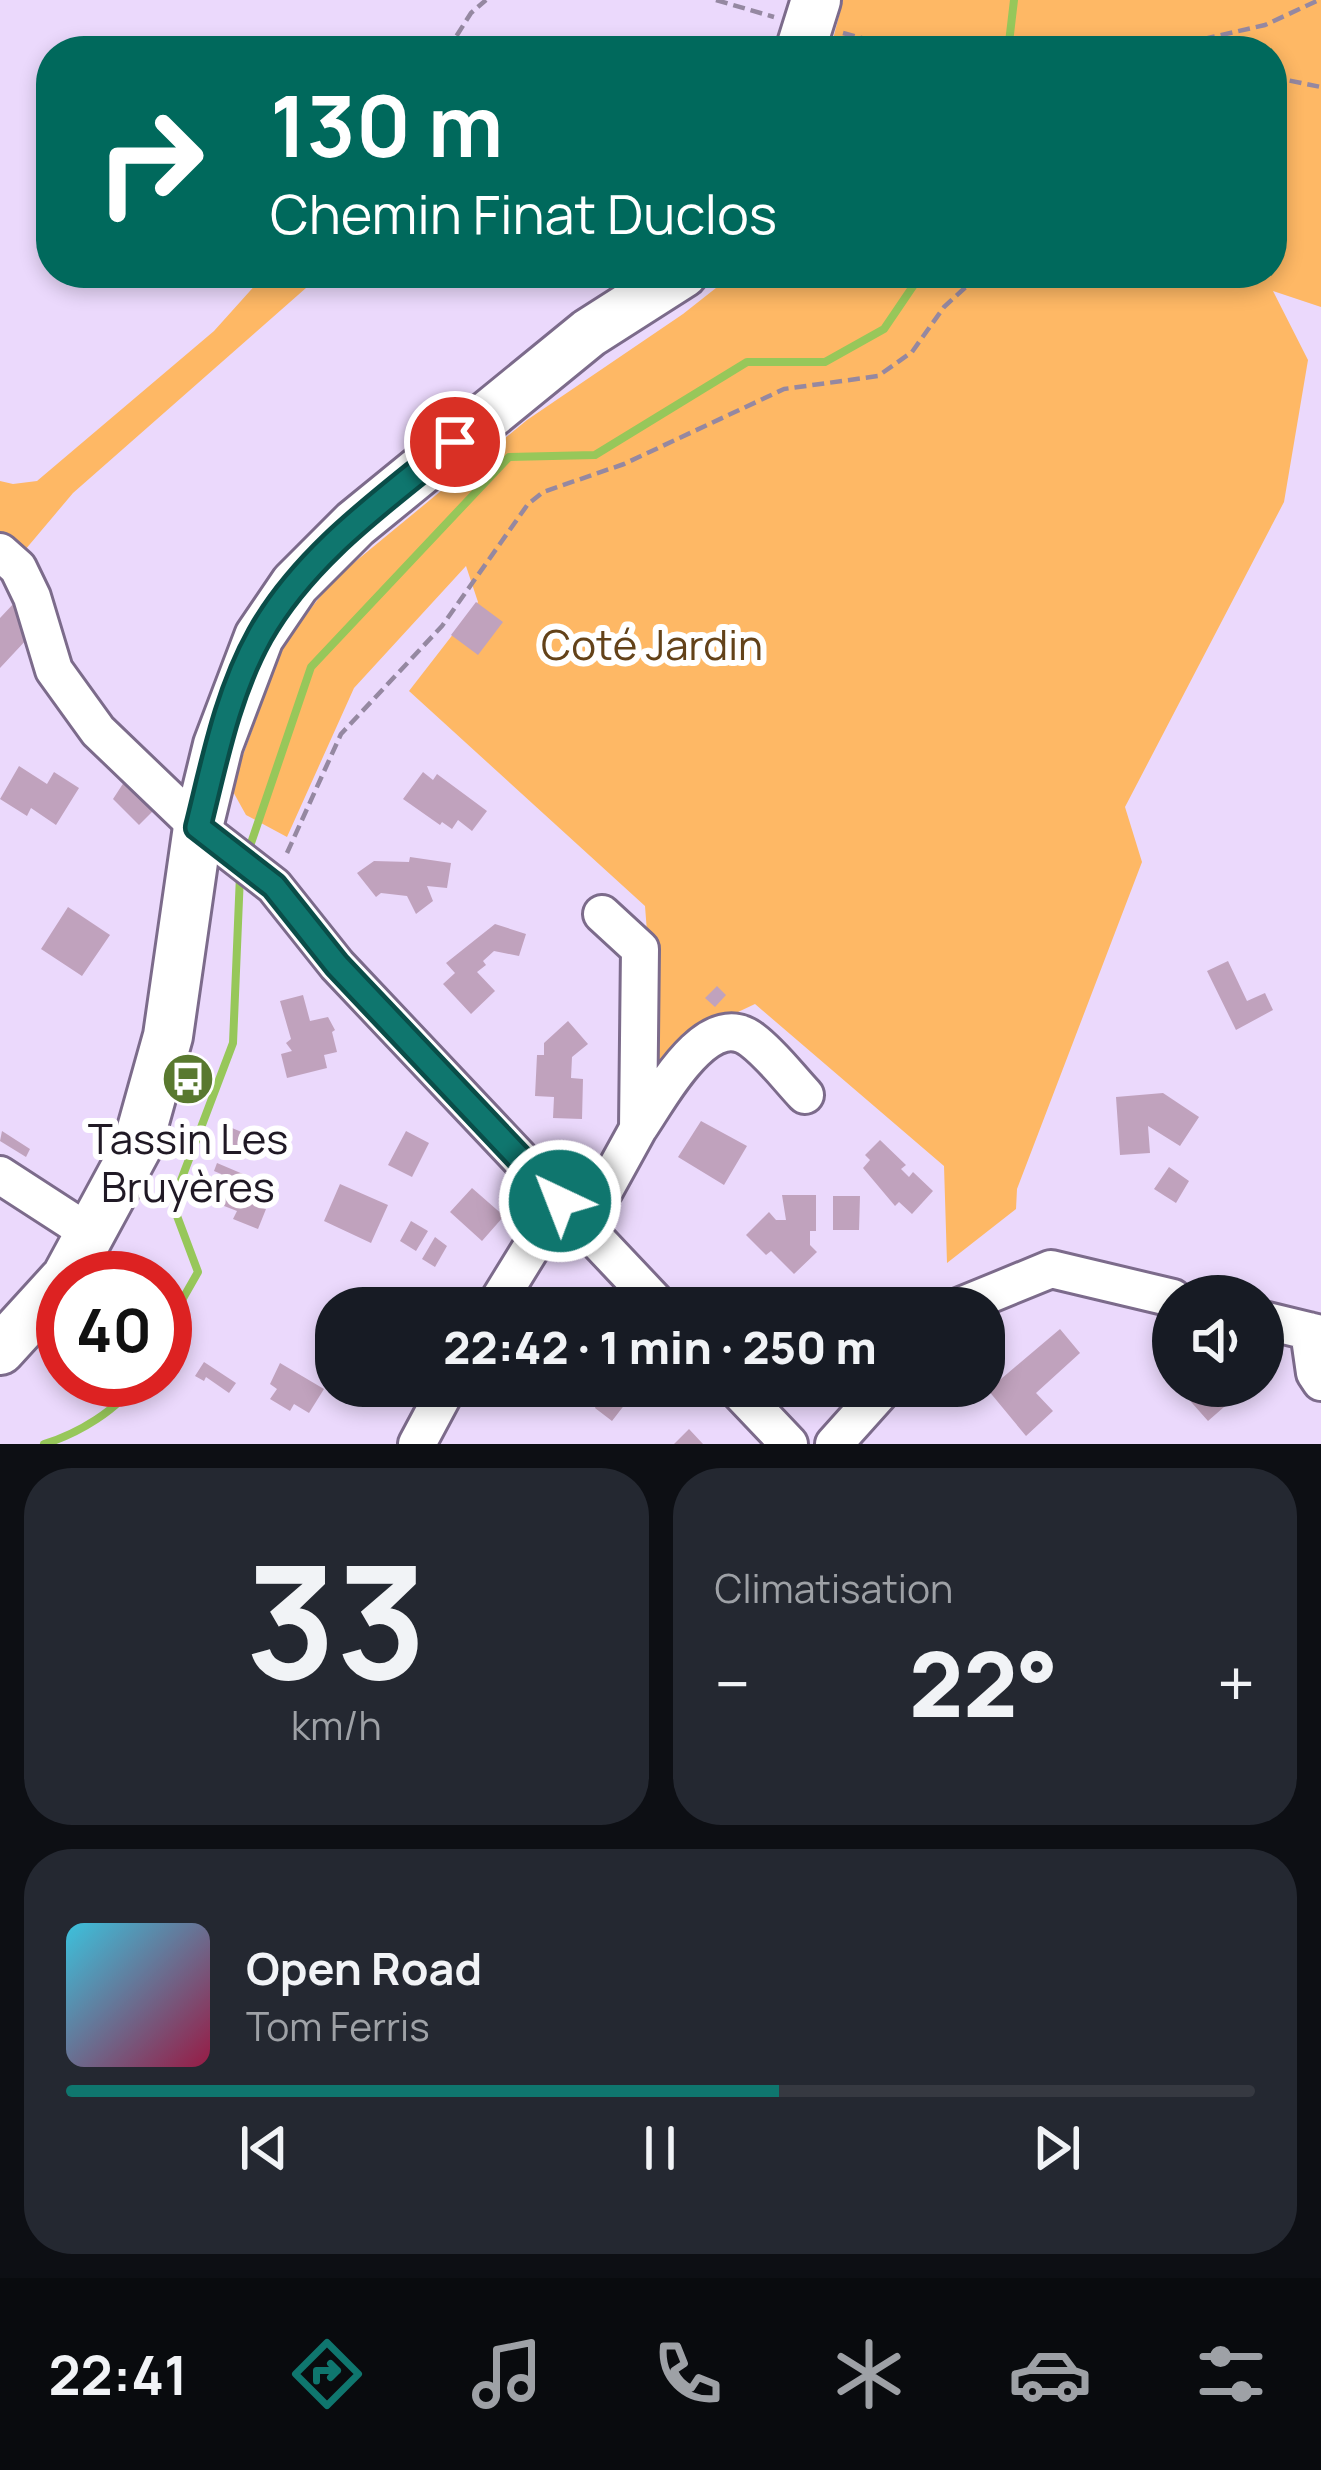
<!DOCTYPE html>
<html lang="fr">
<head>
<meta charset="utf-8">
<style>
	:root { --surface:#171b24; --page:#242831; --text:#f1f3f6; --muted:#9ea1a6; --line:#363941; --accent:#0f766e }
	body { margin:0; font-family:Manrope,sans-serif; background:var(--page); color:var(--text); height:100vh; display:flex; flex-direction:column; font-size:45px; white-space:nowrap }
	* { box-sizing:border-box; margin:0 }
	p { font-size:39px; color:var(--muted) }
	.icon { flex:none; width:66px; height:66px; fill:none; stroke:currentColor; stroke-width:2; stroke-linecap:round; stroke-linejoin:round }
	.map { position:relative; height:1444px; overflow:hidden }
	.side { display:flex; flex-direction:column; gap:24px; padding:24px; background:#0d0f14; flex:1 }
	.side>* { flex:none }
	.hud { position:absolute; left:36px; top:36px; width:1251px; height:252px; border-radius:48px; box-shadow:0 6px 18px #0003; background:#00695c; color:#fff; overflow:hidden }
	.fabs { position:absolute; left:1152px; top:1275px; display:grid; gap:24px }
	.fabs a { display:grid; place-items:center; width:132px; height:132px; border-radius:50%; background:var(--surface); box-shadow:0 6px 18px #0003; font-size:60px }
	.speed { position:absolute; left:36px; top:1251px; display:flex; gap:24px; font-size:60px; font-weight:700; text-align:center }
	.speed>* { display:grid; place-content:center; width:156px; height:156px; border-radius:50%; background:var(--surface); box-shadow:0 6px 18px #0003; line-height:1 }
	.speed .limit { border:18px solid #d22; background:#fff; color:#111 }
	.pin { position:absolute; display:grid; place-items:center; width:102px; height:102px; color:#fff; margin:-51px; border:6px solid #fff; border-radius:50%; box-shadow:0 3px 12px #0007 }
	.me { position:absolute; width:132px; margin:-66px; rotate:317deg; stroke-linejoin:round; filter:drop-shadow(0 0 9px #0008) }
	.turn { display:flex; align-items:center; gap:42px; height:252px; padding:0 36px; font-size:54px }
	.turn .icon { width:156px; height:156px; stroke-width:2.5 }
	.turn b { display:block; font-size:84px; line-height:102px }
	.big { font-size:90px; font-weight:800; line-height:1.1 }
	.side .card { flex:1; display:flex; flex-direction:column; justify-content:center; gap:18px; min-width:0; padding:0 42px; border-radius:48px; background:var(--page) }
	.side .dial { align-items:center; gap:0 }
	.dial b { font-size:156px; line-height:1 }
	.song { display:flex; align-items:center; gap:36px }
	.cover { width:144px; height:144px; border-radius:18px; background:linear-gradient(135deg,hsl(190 70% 55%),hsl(340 70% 35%)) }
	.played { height:12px; border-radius:6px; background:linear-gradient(90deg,var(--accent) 60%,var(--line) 60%) }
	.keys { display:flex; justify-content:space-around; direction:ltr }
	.heat { display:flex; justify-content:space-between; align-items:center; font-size:66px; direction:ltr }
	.side .tiles { flex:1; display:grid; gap:24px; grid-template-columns:1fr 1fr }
	.card:last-child { grid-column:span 2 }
	.trip { position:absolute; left:315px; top:1287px; width:690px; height:120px; border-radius:48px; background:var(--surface); box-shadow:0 6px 18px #0003; font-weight:800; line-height:120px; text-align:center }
	.tabs { display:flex; height:192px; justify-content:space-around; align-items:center; background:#090b0e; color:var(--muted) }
	.tabs .icon { width:84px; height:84px }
	.tabs .current { color:var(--accent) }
	.tabs b { font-size:54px; color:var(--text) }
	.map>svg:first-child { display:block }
	.green { fill:#feb865 }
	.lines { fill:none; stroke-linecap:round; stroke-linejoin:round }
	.stream { stroke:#97c75a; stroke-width:8 }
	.building { fill:#c0a2bd }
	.minor-casing { stroke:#7c6b8b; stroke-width:42 }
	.major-casing { stroke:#7c6b8b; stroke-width:54 }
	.path { stroke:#9588a1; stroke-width:4.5; stroke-dasharray:12 6; stroke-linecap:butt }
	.minor { stroke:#fff; stroke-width:36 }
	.major { stroke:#fff; stroke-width:48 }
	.route-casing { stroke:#0a4d48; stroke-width:30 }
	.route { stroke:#0f766e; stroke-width:21 }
	.labels { text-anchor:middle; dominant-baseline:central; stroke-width:12; stroke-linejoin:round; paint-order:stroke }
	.park-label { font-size:42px; fill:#634219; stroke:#fff }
	.poi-label { font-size:42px; fill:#201925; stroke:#fff }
</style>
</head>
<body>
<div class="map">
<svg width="1321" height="1444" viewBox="0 0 1321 1444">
	<rect width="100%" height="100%" fill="#ebd9fc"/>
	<path class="green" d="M843,0H1321V307L1273,291L1308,360L1284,502L1125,807L1142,862L1017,1189L1016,1209L947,1263L944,1166L755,1004L704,1028L659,1088L645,906L409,691L478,602L466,566L354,688L287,837L246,815L231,788L284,643L333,580L527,420L683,314L735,273H1272V51H830Z
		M266,273H323L73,493L25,550L0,535V481L13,484L37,481L214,331Z"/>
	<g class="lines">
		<path class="stream" d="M1008,51L1014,0
			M249,849L311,667L509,457L595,455L747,362H825L884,329L922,273
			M165,1330L198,1272L177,1216L180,1183L233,1043L240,875
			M44,1444C77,1434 119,1410 137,1380"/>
	</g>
	<path class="building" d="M16,601L28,638L0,668V618Z
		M476,602L503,622L478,655L451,635Z
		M19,766L47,784L54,772L79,788L56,825L31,808L27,816L0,799Z
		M423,772L433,780L437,774L487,811L472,831L458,820L452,829L442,822L440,825L403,799Z
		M128,776L158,806L139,825L113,799Z
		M410,857L451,863L447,888L427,886L433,901L416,914L407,896L381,893L376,897L357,873L374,861L409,862Z
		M68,907L110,935L82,976L41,949Z
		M495,924L526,934L519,956L494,951L483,961L486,965L477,972L495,991L471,1014L443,984L455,973L446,963Z
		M1228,961L1247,1001L1265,993L1273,1010L1236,1030L1207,971Z
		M717,986L726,995L715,1007L705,998Z
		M303,995L310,1021L328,1017L335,1030L332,1032L337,1052L324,1055L327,1068L287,1078L281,1054L292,1051L286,1043L291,1039L280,1001Z
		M568,1021L588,1044L572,1057L571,1078L583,1079L582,1119L553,1118L554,1097L535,1096L537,1055H544V1043Z
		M1163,1093L1199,1117L1180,1146L1148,1126L1150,1153L1120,1155L1116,1097Z
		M701,1121L747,1146L724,1185L678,1157Z
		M232,1128L256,1138L251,1152L226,1142Z
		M2,1131L30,1149L26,1157L0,1141Z
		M406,1131L429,1143L412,1177L388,1165Z
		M880,1140L906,1165L901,1169L909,1177L913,1172L933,1191L912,1214L899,1202L895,1206L863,1168L870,1160L865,1155Z
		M217,1163L250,1177L242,1199L266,1209L258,1229L233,1219L237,1211L219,1204L223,1193L215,1189L221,1174L214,1171Z
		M1169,1167L1189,1181L1176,1203L1154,1189Z
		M340,1184L388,1205L371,1243L324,1221Z
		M472,1188L504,1216L482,1241L450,1212Z
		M782,1195H816V1231H810V1245L817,1252L794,1274L771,1251L766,1255L746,1235L769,1212L776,1220H786Z
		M833,1196H860L859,1230H833Z
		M411,1221L428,1231L416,1251L400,1241Z
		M435,1237L447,1246L435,1267L422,1259Z
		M1060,1329L1080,1353L1036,1393L1053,1411L1026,1436L988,1390Z
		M204,1362L236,1383L229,1393L206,1377L204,1381L195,1376Z
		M280,1363L324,1389L309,1413L294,1404L290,1411L270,1399L277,1389L270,1384Z
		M587,1386H639L612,1421L595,1408L600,1396Z
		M1177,1386H1219L1232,1400L1208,1421Z
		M689,1429L703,1444H674Z"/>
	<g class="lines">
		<g class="minor-casing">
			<path id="minor" d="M0,552L18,568L32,597L54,670L98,731L198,827L274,886L337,965L661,1308
				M638,1129C659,1099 707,1005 752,1040C772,1055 788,1077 805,1095
				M0,1175L91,1234
				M584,1227L638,1129L640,949L602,914
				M494,1308L560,1201
				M956,1308L1051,1269L1173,1298
				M1263,1320L1321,1334
				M1309,1331L1315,1373L1321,1382
				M734,1386L789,1444
				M417,1444L448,1386
				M834,1444L886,1386"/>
		</g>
		<g class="major-casing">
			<path id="major" d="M800,51L816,0
				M66,1278L137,1147L168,1036L198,827L218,745L259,637L295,584L355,524L589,333L683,273
				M0,1350L63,1281"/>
		</g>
		<path class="path" d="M716,0L774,17
			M843,33L909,51
			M447,51L471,13L486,0
			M1189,51L1208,38L1265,25L1319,0
			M1272,77L1321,87
			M287,853L341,734L442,626L528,504L543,492L624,464L784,389L878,376L912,352L944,307L981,273"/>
		<use href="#minor" class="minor"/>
		<use href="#major" class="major"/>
	</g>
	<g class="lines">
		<g class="route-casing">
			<path id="route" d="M455,442C385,499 305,555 260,635C227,694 214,763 198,827L274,886L337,965L560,1201"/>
		</g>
		<use href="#route" class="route"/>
	</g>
	<defs>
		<g id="bus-disc" transform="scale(2.7)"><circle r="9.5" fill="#59792f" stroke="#fff"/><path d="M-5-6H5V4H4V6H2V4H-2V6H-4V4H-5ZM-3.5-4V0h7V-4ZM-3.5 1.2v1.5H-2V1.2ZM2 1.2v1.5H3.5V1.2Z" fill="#fff"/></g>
	</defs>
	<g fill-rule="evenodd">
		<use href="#bus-disc" x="188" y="1079"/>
	</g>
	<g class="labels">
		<g class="park-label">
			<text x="652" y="644">Coté Jardin</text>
		</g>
		<g class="poi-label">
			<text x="188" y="1138">Tassin Les<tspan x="188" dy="48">Bruyères</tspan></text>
		</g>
	</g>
</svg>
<div class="fabs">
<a><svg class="icon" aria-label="sound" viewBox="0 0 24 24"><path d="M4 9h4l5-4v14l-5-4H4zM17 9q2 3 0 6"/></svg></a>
</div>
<div class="speed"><div class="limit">40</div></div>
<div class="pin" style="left:455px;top:442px;background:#d93025"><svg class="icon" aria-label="arrive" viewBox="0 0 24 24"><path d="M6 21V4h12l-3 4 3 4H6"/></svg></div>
<svg class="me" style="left:560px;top:1201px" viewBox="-20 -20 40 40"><circle r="17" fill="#0f766e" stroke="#fff" stroke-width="3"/><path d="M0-11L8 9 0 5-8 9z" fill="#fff"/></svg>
<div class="trip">22:42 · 1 min · 250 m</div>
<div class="hud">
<div class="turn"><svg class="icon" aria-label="right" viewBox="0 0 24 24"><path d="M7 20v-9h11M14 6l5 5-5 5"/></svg><div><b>130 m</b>Chemin Finat Duclos</div></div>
</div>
</div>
<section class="side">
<div class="tiles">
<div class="card dial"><b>33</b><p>km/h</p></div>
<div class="card"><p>Climatisation</p>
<div class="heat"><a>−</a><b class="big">22°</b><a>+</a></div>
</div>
<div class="card">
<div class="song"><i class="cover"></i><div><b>Open Road</b><p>Tom Ferris</p></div></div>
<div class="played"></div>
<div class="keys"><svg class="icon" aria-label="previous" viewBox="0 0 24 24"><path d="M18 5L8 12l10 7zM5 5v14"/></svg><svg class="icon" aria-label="pause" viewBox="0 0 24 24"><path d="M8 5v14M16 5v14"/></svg><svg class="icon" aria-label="next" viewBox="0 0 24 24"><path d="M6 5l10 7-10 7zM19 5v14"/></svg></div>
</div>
</div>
</section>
<nav class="tabs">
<b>22:41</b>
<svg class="icon current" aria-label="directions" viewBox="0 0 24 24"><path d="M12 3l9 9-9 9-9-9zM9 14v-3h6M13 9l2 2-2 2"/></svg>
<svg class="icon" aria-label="music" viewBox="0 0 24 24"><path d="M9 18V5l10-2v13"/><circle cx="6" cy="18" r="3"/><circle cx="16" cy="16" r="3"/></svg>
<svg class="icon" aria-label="phone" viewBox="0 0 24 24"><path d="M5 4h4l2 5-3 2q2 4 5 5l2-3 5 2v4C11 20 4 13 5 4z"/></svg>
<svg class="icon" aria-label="climate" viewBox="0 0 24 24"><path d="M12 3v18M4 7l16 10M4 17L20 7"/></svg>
<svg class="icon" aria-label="car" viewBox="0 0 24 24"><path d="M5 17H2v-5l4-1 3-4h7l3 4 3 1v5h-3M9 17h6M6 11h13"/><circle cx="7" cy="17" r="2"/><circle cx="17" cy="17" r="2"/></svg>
<svg class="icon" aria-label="filters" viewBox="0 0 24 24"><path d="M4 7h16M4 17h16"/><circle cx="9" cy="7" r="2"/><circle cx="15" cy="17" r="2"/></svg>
</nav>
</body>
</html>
